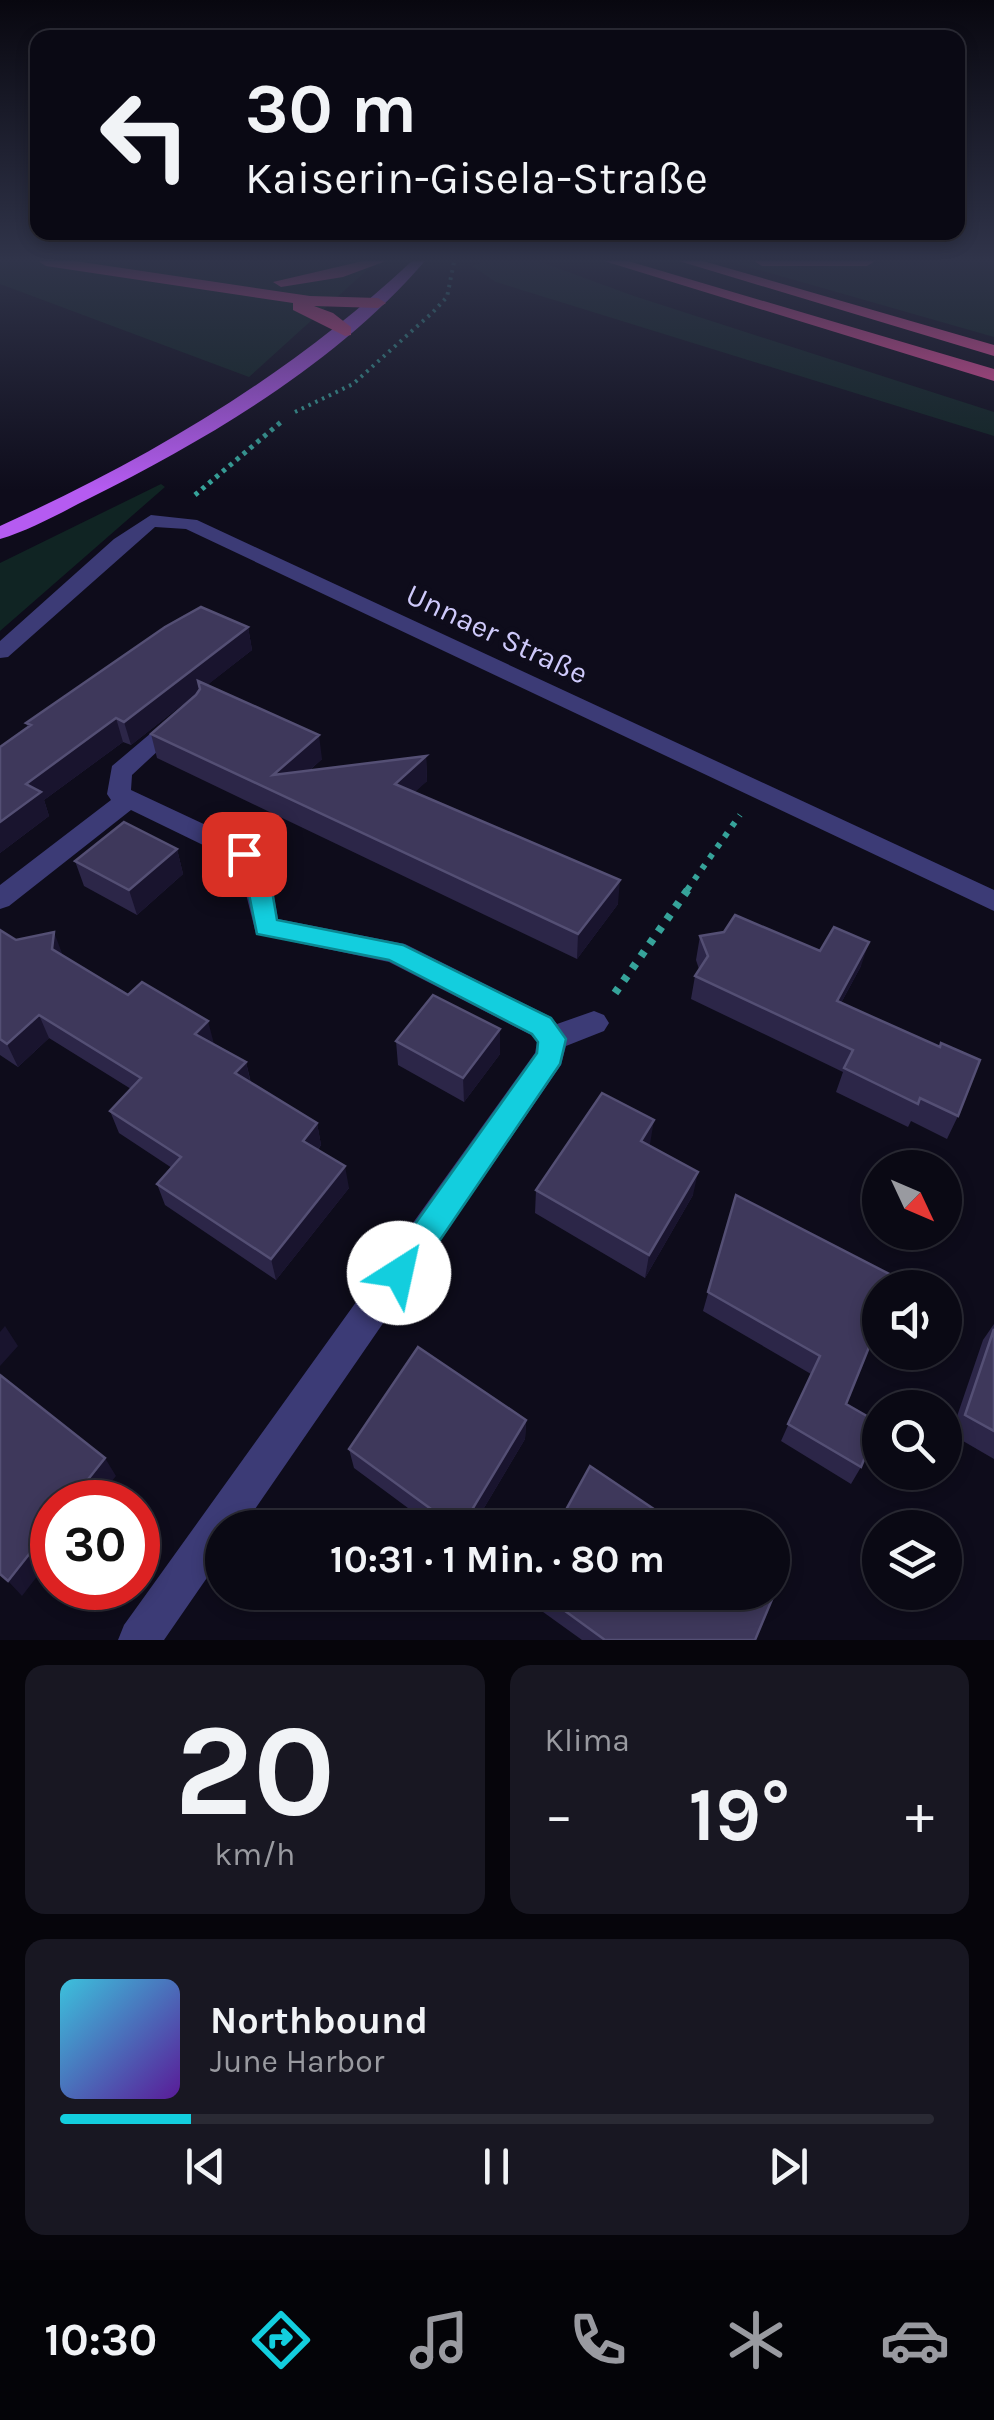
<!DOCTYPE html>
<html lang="de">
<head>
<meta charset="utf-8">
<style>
	:root { --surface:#0a0914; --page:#181722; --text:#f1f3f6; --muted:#999aa0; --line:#2a2a34; --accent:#13cede }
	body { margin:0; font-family:Karla,sans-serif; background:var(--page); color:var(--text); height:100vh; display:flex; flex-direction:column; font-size:38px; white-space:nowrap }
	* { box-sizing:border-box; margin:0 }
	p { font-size:32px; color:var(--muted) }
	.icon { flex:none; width:55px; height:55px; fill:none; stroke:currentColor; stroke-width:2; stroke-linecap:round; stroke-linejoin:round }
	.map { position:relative; height:1640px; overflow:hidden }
	.side { display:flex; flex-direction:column; gap:25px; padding:25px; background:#06050b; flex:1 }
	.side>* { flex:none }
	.hud { position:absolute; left:30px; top:30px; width:935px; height:210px; border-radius:20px; box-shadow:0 5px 15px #0003,0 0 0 2px var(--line); background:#0a0914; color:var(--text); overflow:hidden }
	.needle { width:65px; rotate:134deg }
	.buttons { position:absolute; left:862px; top:1150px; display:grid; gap:20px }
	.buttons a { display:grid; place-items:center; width:100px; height:100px; border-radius:50%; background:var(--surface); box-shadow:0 5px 15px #0003,0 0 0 2px var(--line); font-size:50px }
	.speed { position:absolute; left:30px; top:1480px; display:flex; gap:20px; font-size:50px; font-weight:700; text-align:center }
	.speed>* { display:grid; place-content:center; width:130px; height:130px; border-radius:50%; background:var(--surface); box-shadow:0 5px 15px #0003,0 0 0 2px var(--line); line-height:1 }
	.speed .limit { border:15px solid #d22; background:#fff; color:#111 }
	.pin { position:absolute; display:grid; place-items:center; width:85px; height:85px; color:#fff; margin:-42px; border-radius:20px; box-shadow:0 5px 15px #0006 }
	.me { position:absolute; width:110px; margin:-55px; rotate:35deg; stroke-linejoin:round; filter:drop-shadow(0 0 8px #0008) }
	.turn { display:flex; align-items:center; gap:35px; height:210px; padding:0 50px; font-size:45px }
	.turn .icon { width:130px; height:130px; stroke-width:2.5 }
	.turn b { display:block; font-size:70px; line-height:85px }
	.big { font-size:75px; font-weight:700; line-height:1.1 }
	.side .card { flex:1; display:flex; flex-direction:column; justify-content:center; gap:15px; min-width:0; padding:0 35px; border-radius:20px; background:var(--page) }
	.side .dial { align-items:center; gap:0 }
	.dial b { font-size:130px; line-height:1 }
	.song { display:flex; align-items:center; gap:30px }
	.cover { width:120px; height:120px; border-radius:15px; background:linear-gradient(135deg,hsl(190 70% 55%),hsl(270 70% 35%)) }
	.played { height:10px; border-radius:5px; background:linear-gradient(90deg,var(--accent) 15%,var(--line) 15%) }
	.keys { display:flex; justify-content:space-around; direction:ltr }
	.heat { display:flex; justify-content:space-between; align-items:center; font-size:55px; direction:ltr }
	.side .tiles { flex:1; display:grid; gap:25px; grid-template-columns:1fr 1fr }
	.card:last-child { grid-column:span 2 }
	.trip { position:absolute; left:205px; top:1510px; width:585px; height:100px; border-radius:50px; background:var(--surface); box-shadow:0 5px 15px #0003,0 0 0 2px var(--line); font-weight:700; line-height:100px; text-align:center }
	.tab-bar { display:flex; height:160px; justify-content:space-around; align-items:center; background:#040408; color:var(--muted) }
	.tab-bar .icon { width:70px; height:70px }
	.tab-bar .active { color:var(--accent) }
	.tab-bar b { font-size:45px; color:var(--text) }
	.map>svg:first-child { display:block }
	.green { fill:#102423 }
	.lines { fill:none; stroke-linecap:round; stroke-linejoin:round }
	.path-far3 { stroke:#36a39a; stroke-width:4; stroke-dasharray:2.5 5; stroke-linecap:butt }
	.path-far2 { stroke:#36a39a; stroke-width:5; stroke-dasharray:4 5; stroke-linecap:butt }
	.path-far1 { stroke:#36a39a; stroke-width:6; stroke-dasharray:5 8; stroke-linecap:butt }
	.path { stroke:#36a39a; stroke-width:8; stroke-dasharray:6 9; stroke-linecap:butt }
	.minor { fill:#3c3b76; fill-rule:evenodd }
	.major { fill:#b55bf1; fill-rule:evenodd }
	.highway { fill:#f050a0; fill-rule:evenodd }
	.wall { fill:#2c2648 }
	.shaded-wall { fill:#19142e }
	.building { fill:#3e385b; stroke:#544f74; stroke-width:2.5 }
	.route { fill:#13cede; stroke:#0c8690; stroke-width:2.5 }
	.labels { text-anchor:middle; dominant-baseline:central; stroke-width:10; stroke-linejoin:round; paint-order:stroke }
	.street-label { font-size:30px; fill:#cfcafb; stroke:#0e0c1b }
</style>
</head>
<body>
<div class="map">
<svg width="994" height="1640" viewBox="0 0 994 1640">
	<rect width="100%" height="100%" fill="#0e0c1b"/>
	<path class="green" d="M0,261H377L249,377L0,284Z
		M487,261H538L634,296L994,412V436L496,282L472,266Z
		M728,261L811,268L894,261H994V337Z
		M161,484L165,487L0,631V563Z"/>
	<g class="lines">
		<path class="path-far3" d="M295,412L353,384L433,312L447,297L454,262"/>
		<path class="path-far2" d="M195,495L281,422"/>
		<path class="path-far1" d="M687,890L740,815"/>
		<path class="path" d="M615,993L689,888"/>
		<path class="minor" d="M151,515L197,520L994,890V911L186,529L155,527L8,657L0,658V641L114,539Z
			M178,715L189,722L132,775L131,790L257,849L270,873L278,919L405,944L551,1017L557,1024L594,1011L604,1015L609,1023L604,1031L566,1046L561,1065L242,1528H222V1556L164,1640H118L124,1625L535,1053L537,1042L531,1035L389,962L256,934L238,862L131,810L9,906L0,909V885L111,800L107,794L112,766L170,717Z"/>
		<path class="major" d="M412,261H425C337,363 210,438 90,498C62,512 31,530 0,539V526C152,457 290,375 412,261Z"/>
		<path class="highway" d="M38,261H75L310,296L378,298L386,303L378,308L314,306L333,313L351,327V335L345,336L293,310V303L46,266Z
			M363,261H386L343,277L281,287L273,282Z
			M604,261H628L994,369V381Z
			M679,261H703L994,345V356Z
			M754,261H875L867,266H762Z"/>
	</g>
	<path class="wall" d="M248,627L252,650L207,685L322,759L310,770L426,756L427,781L414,792L618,904L577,959L157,758L151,734L197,693L131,745L123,742L44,800L49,816L0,853V747L28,727L26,723Z
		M177,849L183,874L137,915L84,886L75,861Z
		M0,930L16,940L63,956L246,1062L251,1083L317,1123L321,1145L318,1150L349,1188L276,1280L165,1205L157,1184L172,1168L119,1133L110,1111L131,1089L49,1038L18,1067L0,1055Z
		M700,936L820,951L861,966L841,1003L958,1116L947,1139L911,1121L908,1127L836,1092L843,1072L691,999L695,976L699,969L696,960Z
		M396,1041L500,1054L464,1102L398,1065Z
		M650,1144L649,1145L693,1195L645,1278L535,1213L536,1190Z
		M736,1195L846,1404L861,1467L851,1484L781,1441L811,1374L703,1311Z
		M994,1324V1459L951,1434L983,1340Z
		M526,1420L525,1439L472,1528H435L354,1468L349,1449Z
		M526,1592H772L755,1640H582L525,1599Z"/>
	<path class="shaded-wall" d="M248,627L252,650L131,745L124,722Z
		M116,718L123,742L44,800L49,816L0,853V822L26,784Z
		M319,735L322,759L282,795L273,775Z
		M426,756L427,781L397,809L395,784Z
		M177,849L183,874L137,915L129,890Z
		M620,880L618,904L577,959L578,934Z
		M54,932L63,956L52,949Z
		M869,942L861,966L829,1025L837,1001Z
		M39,1015L49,1038L18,1067L7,1044Z
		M208,1021L214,1044L195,1034Z
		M500,1029V1054L464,1102L463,1078Z
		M246,1062L251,1085L235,1073Z
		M654,1120L650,1144L638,1165L641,1141Z
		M317,1123L321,1145L307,1163L303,1141Z
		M345,1166L349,1188L276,1280L271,1259Z
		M698,1172L693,1195L645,1278L649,1255Z
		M5,1326L18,1346L0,1366V1332Z
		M526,1420L525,1439L472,1528H461Z
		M105,1458L116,1476L95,1502H70Z
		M52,1525V1557L22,1596L8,1581Z"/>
	<path class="building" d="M201,607L248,627L124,722L116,718L26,784L41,792L0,822V747L31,725L26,723L165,627Z
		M198,681L319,735L273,775L426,756L395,784L620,880L578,934L151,734L196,695L200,689Z
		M124,822L177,849L129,890L75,861Z
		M735,915L820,951L834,927L869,942L837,1001L940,1047L941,1043L980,1060L958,1116L920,1098L918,1104L844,1068L853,1050L695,976L708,956L700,936L724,932Z
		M0,930L16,940L54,932L52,949L128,995L142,982L208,1021L195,1034L246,1062L235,1073L317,1123L303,1141L345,1166L271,1259L157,1184L181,1157L110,1111L141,1078L39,1015L7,1044L0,1039Z
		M433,995L500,1029L463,1078L396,1041Z
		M602,1093L654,1120L641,1141L698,1172L649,1255L536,1190Z
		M736,1195L897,1278L894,1288H880V1320L846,1404L879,1423L861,1467L788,1424L820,1356L708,1292Z
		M994,1329V1431L965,1415Z
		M418,1347L526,1420L461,1528H457L349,1449Z
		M0,1375L105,1458L70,1502H52V1525L8,1581L0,1574Z
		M590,1466L682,1528H556Z
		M772,1587L776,1590L755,1640H605L539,1592H772Z"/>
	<linearGradient id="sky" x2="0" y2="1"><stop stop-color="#08070f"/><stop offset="0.53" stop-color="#30344a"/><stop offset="1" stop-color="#30344a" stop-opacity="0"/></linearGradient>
	<rect width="994" height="490" fill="url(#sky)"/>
	<path class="route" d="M244,845L253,848L269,873L277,920L403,945L551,1018L566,1039L560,1064L410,1284L399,1288L388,1284L383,1273L388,1262L537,1053L538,1042L532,1034L389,960L257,934L245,874L233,854Z"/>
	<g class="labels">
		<g class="street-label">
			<text transform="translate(497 634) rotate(25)">Unnaer Straße</text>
		</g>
	</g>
</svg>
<div class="buttons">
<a><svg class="needle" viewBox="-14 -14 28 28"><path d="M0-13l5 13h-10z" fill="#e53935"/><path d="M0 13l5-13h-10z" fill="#999aa0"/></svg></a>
<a><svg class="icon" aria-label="sound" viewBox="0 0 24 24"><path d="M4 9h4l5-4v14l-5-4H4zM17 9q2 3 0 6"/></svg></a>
<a><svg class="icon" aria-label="search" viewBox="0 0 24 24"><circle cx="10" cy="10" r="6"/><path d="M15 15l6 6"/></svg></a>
<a><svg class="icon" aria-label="layers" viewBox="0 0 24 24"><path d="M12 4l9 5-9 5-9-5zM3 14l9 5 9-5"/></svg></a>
</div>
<div class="speed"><div class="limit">30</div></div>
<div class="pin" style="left:244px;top:854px;background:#d93025"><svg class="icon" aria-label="arrive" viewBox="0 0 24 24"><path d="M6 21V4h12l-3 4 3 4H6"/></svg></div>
<svg class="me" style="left:399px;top:1273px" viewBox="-20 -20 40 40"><circle r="19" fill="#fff"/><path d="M0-13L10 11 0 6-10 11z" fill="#13cede"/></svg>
<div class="trip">10:31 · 1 Min. · 80 m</div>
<div class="hud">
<div class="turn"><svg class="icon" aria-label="left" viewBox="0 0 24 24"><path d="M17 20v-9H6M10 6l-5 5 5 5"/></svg><div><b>30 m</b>Kaiserin-Gisela-Straße</div></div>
</div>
</div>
<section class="side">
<div class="tiles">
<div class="card dial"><b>20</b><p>km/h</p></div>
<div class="card"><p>Klima</p>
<div class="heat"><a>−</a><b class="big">19°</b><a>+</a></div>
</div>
<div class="card">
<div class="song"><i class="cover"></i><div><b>Northbound</b><p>June Harbor</p></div></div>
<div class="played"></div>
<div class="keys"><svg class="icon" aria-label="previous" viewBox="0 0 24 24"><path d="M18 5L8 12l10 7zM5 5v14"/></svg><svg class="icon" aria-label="pause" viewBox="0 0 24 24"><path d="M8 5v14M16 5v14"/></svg><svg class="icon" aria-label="next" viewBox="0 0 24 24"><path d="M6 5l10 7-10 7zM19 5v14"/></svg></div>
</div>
</div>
</section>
<nav class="tab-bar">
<b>10:30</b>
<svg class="icon active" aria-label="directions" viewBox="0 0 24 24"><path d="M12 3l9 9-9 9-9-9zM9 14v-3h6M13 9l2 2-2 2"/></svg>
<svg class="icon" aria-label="music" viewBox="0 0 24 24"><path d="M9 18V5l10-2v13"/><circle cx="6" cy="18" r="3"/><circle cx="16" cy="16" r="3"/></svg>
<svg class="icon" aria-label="phone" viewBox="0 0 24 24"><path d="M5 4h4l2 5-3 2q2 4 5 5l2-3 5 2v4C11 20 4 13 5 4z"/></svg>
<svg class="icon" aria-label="climate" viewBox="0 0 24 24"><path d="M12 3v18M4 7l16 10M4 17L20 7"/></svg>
<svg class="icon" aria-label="car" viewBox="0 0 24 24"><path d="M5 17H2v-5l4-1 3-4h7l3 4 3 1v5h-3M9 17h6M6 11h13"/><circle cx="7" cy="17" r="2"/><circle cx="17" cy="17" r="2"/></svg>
</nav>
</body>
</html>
